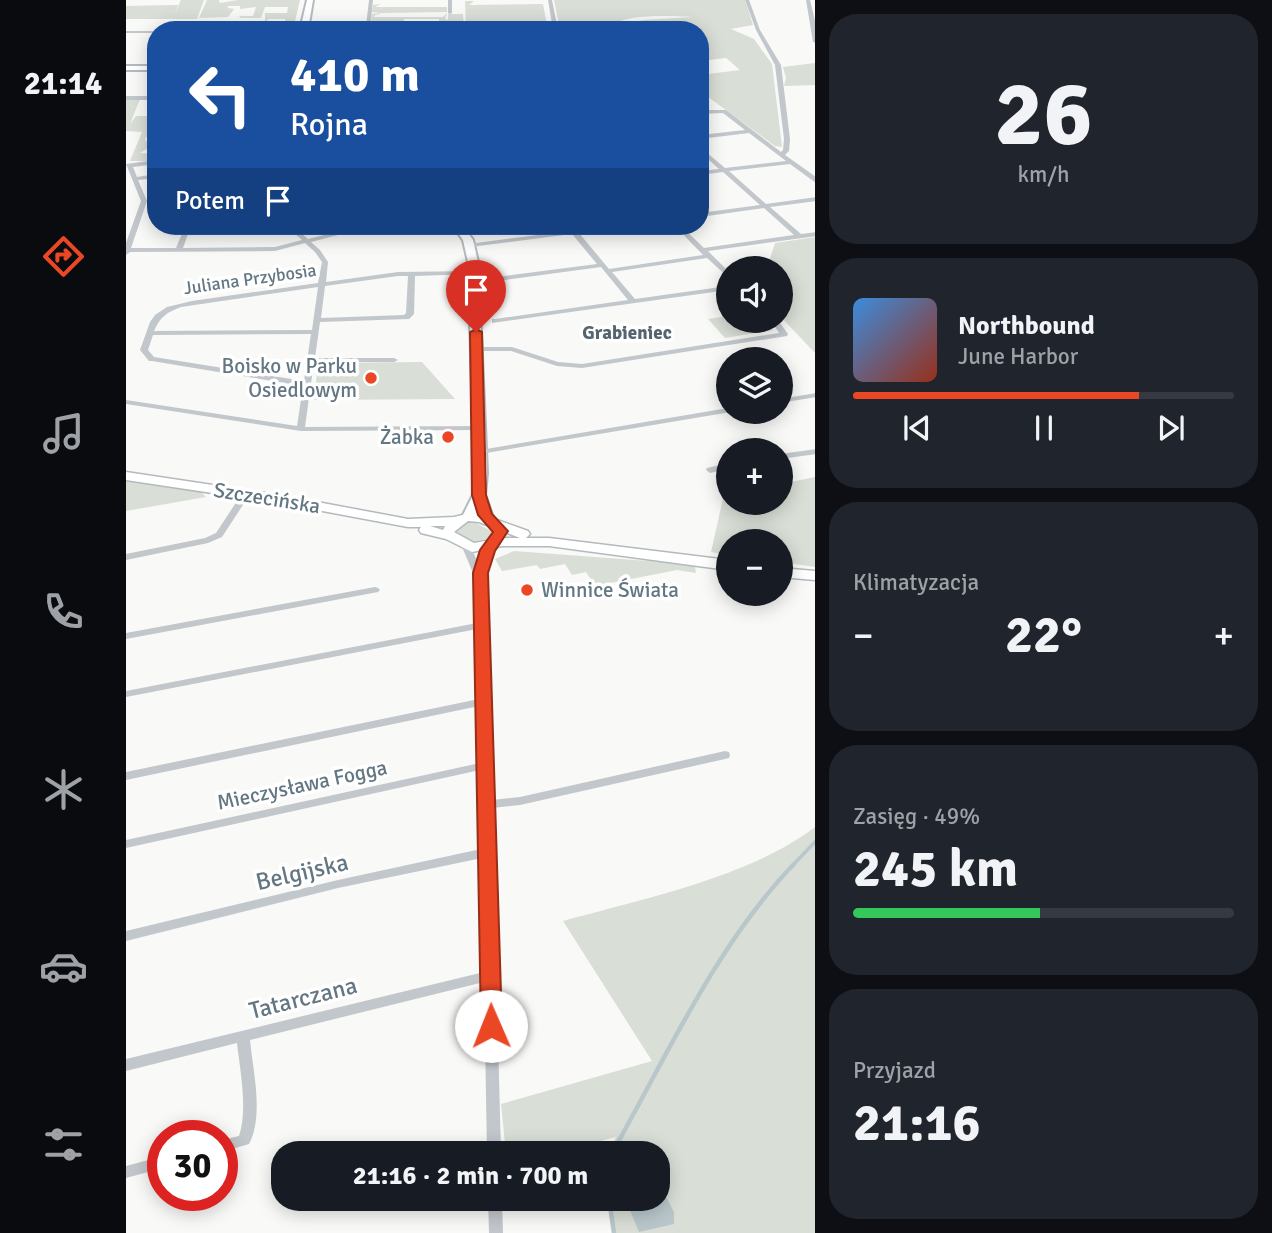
<!DOCTYPE html>
<html lang="pl">
<head>
<meta charset="utf-8">
<style>
	:root { --surface:#171b24; --page:#20242c; --text:#f1f3f6; --muted:#9ea1a6; --line:#363941; --accent:#eb4725 }
	body { margin:0; font-family:Signika,sans-serif; background:var(--page); color:var(--text); height:100vh; display:flex; flex-direction:column; font-size:26px; white-space:nowrap }
	* { box-sizing:border-box; margin:0 }
	p { font-size:23px; color:var(--muted) }
	.icon { flex:none; width:38px; height:38px; fill:none; stroke:currentColor; stroke-width:2; stroke-linecap:round; stroke-linejoin:round }
	.map { position:relative; flex:1; overflow:hidden }
	.side { display:flex; flex-direction:column; gap:14px; padding:14px; background:#0d0f14; width:457px }
	.side>* { flex:none }
	.banner { position:absolute; left:21px; top:21px; width:562px; height:214px; border-radius:28px; box-shadow:0 4px 18px #0003; background:#1a4fa0; color:#fff; overflow:hidden }
	.tools { position:absolute; left:590px; top:256px; display:grid; gap:14px }
	.tools a { display:grid; place-items:center; width:77px; height:77px; border-radius:50%; background:var(--surface); box-shadow:0 4px 18px #0003; font-size:35px }
	.speed { position:absolute; left:21px; top:1120px; display:flex; gap:14px; font-size:35px; font-weight:700; text-align:center }
	.speed>* { display:grid; place-content:center; width:91px; height:91px; border-radius:50%; background:var(--surface); box-shadow:0 4px 18px #0003; line-height:1 }
	.speed .limit { border:10px solid #d22; background:#fff; color:#111 }
	.pin { position:absolute; display:grid; place-items:center; width:60px; height:60px; color:#fff; margin:-72px -30px; border-radius:50% 50% 50% 0; rotate:-45deg; box-shadow:0 0 7px #0007 }
	.pin .icon { rotate:45deg }
	.me { position:absolute; width:77px; margin:-38px; rotate:359deg; stroke-linejoin:round; filter:drop-shadow(0 0 5px #0008) }
	.turn { display:flex; align-items:center; gap:24px; height:147px; padding:0 28px; font-size:32px }
	.turn .icon { width:91px; height:91px; stroke-width:2.5 }
	.turn b { display:block; font-size:49px; line-height:60px }
	.then { display:flex; align-items:center; height:66px; padding:0 28px; background:#0003; gap:14px; font-size:26px }
	.big { font-size:52px; font-weight:800; line-height:1.1 }
	.side .card { flex:1; display:flex; flex-direction:column; justify-content:center; gap:10px; min-width:0; padding:0 24px; border-radius:28px; background:var(--page) }
	.side .dial { align-items:center; gap:0 }
	.dial b { font-size:91px; line-height:1 }
	.song { display:flex; align-items:center; gap:21px }
	.cover { width:84px; height:84px; border-radius:10px; background:linear-gradient(135deg,hsl(210 70% 55%),hsl(10 70% 35%)) }
	.played { height:7px; border-radius:4px; background:linear-gradient(90deg,var(--accent) 75%,var(--line) 75%) }
	.keys { display:flex; justify-content:space-around; direction:ltr }
	.heat { display:flex; justify-content:space-between; align-items:center; font-size:38px; direction:ltr }
	.charge { height:10px; border-radius:5px; background:linear-gradient(90deg,#34c759 49%,var(--line) 0) }
	.trip { position:absolute; left:145px; top:1141px; width:399px; height:70px; border-radius:28px; background:var(--surface); box-shadow:0 4px 18px #0003; font-weight:800; line-height:70px; text-align:center }
	main { display:flex; flex:1; min-height:0 }
	.menu { display:flex; flex-direction:column; width:126px; justify-content:space-around; align-items:center; background:#090b0e; color:var(--muted) }
	.menu .icon { width:49px; height:49px }
	.menu .current { color:var(--accent) }
	.menu b { font-size:32px; color:var(--text) }
	.map>svg:first-child { display:block }
	.green { fill:#d9ded6 }
	.water { fill:#b9c7cb }
	.lines { fill:none; stroke-linecap:round; stroke-linejoin:round }
	.stream-far1 { stroke:#b9c7cb; stroke-width:3.5 }
	.stream { stroke:#b9c7cb; stroke-width:4.5 }
	.secondary-casing { stroke:#b4bbc0; stroke-width:4 }
	.primary-casing { stroke:#b3babe; stroke-width:3 }
	.street { fill:#c2c7cb; fill-rule:evenodd }
	.secondary { fill:#fff; fill-rule:evenodd }
	.primary { fill:#fff; fill-rule:evenodd }
	.route { fill:#eb4725; stroke:#992e18; stroke-width:2 }
	.poi-dot { fill:#eb4725; stroke:#fff; stroke-width:2.5 }
	.labels { text-anchor:middle; dominant-baseline:central; stroke-width:7; stroke-linejoin:round; paint-order:stroke }
	.far-street-label { font-size:18px; fill:#637783; stroke:#fff }
	.far-neighbourhood-label { font-size:19px; font-weight:bold; fill:#55646e; stroke:#fff }
	.poi-label { font-size:21px; fill:#637783; stroke:#fff; text-anchor:end }
	.street-label { font-size:21px; fill:#637783; stroke:#fff }
	.near-street-label { font-size:24px; fill:#637783; stroke:#fff }
</style>
</head>
<body>
<main>
<nav class="menu">
<b>21:14</b>
<svg class="icon current" aria-label="directions" viewBox="0 0 24 24"><path d="M12 3l9 9-9 9-9-9zM9 14v-3h6M13 9l2 2-2 2"/></svg>
<svg class="icon" aria-label="music" viewBox="0 0 24 24"><path d="M9 18V5l10-2v13"/><circle cx="6" cy="18" r="3"/><circle cx="16" cy="16" r="3"/></svg>
<svg class="icon" aria-label="phone" viewBox="0 0 24 24"><path d="M5 4h4l2 5-3 2q2 4 5 5l2-3 5 2v4C11 20 4 13 5 4z"/></svg>
<svg class="icon" aria-label="climate" viewBox="0 0 24 24"><path d="M12 3v18M4 7l16 10M4 17L20 7"/></svg>
<svg class="icon" aria-label="car" viewBox="0 0 24 24"><path d="M5 17H2v-5l4-1 3-4h7l3 4 3 1v5h-3M9 17h6M6 11h13"/><circle cx="7" cy="17" r="2"/><circle cx="17" cy="17" r="2"/></svg>
<svg class="icon" aria-label="filters" viewBox="0 0 24 24"><path d="M4 7h16M4 17h16"/><circle cx="9" cy="7" r="2"/><circle cx="15" cy="17" r="2"/></svg>
</nav>
<div class="map">
<svg width="690" height="1233" viewBox="0 0 690 1233">
	<rect width="100%" height="100%" fill="#f9f9f7"/>
	<path class="green" d="M55,0H78L71,19H0V6L52,5L49,14Z
		M81,0H93L94,3L112,0H174L169,21L159,22V19H143L139,22V13H161L162,7H139L135,18H115L113,16H127L130,7L114,9V6H102V8L108,9L102,17L73,18Z
		M428,0H619L627,25L605,29L628,39L646,64L656,147L649,146L574,91V75L614,70L600,58L574,61V30H528L522,25L495,29L494,25L517,20L566,17C546,16 499,13 484,27L488,30H434Z
		M339,1H348L343,5L417,4L422,30H340Z
		M255,4L249,7H321V12L254,13V14L249,15L248,17H317L321,13L319,19L322,20V14H337L338,30H313V19H278V26H257L258,22H245L246,14L254,13L246,12L247,5Z
		M689,63V85L658,86L660,78L657,67Z
		M0,99H14L4,124L10,116H30V137H20L19,141H30V150L22,148L14,153L30,154V161H4L16,132L0,131Z
		M689,237H690L689,353L655,317L654,268H641L649,243Z
		M602,316V320H636L647,330L599,338L582,319Z
		M296,362L329,399L188,400L192,363Z
		M689,477V567L655,562L654,541H602V555L585,552L598,494L602,493V502H654L655,484Z
		M0,481L75,492L80,497L0,511Z
		M348,522L369,533L365,538L345,542L329,532L335,524Z
		M388,551L549,563L569,566L570,573L551,570L469,586L460,572L446,575L439,564L414,569L411,565L376,571L369,559Z
		M689,827V1233H486L483,1199H532V1153H483L490,1137L430,1153H380L375,1104L526,1061L437,921C516,899 624,877 689,827Z"/>
	<path class="water" d="M536,1189L548,1212V1224L513,1232L503,1208L504,1199H532V1190Z"/>
	<g class="lines">
		<path class="stream-far1" d="M666,866L690,841"/>
		<path class="stream" d="M486,1153C541,1056 590,945 668,864
			M483,1199L488,1233"/>
		<g class="secondary-casing">
			<path id="secondary" d="M181,0H187L182,30H174Z
				M0,66H30V70H0Z
				M327,226H337L347,240L352,262L361,473L359,495L368,520L362,524L357,523L352,510L347,520L342,521L336,517L347,495L349,473L342,262L337,240Z"/>
		</g>
		<g class="primary-casing">
			<path id="primary" d="M0,472L159,496L282,519L328,517L349,512L402,531L404,534L400,538H423L602,560V570L423,546H376L346,552L320,539L295,533L293,530L295,527H282L159,504L0,480ZM342,521L353,522L394,538H376L348,543L328,532ZM304,526H319L317,530Z
				M654,568L690,571V580L654,577Z"/>
		</g>
		<path class="street" d="M243,0H247L244,28L178,29L176,28L178,27L240,26Z
			M322,0H326V13L324,14L322,13Z
			M422,0H426L432,30H427Z
			M619,0H623L634,30L655,65L664,139L663,151L659,155L690,177V183L664,164L603,171L640,204L690,197V201L644,207L675,234L690,232V236L582,251L602,271V277L581,258L486,272L509,299L602,286V290L366,323V319H369L502,300L475,267L348,284L345,282L348,280L471,264L446,234L344,247L342,246V244L443,231L440,226H446L450,230L482,226H499L496,228L453,233L483,269L577,255L549,226H555L578,248L668,235L638,208L574,217V213L634,205L597,172L574,175V171L593,169L574,152V147L599,168L660,161L623,133L574,139V135L619,130L597,113L574,114V110H600L655,152L657,150L658,139L649,65L630,30Z
			M680,0H684L690,25V43L687,42Z
			M0,31H30V33H0Z
			M0,96H30V100H0Z
			M30,160V164L7,167L11,177L30,174V178L12,180L21,201L5,248H50C55,236 58,225 72,226L62,234L57,248L149,247L176,240L160,226H167L182,239L234,226H244L243,227L185,242L194,250L202,262L200,282L272,272L349,271L350,272L347,274L289,276L288,314L283,319L194,322L189,358H268L272,360L268,362H188L179,427L353,426L357,428L356,430L175,431L0,404V400L171,426L177,386L26,361H23L14,350L24,322L29,315L41,307L66,301L192,283L196,262L189,252L179,243L149,251L4,252L0,255V243L15,201L0,164ZM272,276H282L280,313L278,315L195,318L199,286ZM192,287L186,330L28,331C34,317 41,312 55,307ZM185,334L178,381L28,357L22,350L27,335Z
			M645,320H652L662,334L661,336L456,368L431,366L385,351H350L346,349L350,347H386L432,362L456,364L653,333Z
			M690,393V397L654,403V399Z
			M602,408V411L605,412L354,454L350,452L354,450Z
			M690,449V454L654,459V454Z
			M602,463V469L584,473L580,470L581,468Z
			M120,491L124,494L96,537L82,543L0,560V554L79,538L90,533L117,492Z
			M364,543L369,546L358,575L360,580L363,699L364,701L363,703L365,762L366,765L365,768L366,800L394,797L599,751L603,752L604,755L603,758L599,759L394,805L366,808L375,1153H361L358,982L124,1040C127,1071 138,1116 123,1144L96,1152V1140L113,1136C122,1110 114,1070 111,1043L0,1071V1059L358,972L356,858L212,888L0,941V931L212,880L355,849L354,770L0,848V840L354,763L353,706L0,780V772L353,699L351,629L0,697V691L351,623L350,580L336,547L338,545H344L353,565L359,546Z
			M249,587L252,588L254,590L252,592L0,639V633Z
			M37,1156V1168L0,1178V1166Z
			M362,1199H376L377,1233H363Z"/>
		<use href="#secondary" class="secondary"/>
		<use href="#primary" class="primary"/>
	</g>
	<path class="route" d="M350,329L356,332L360,495L366,514L382,531L369,551L362,573L376,1026L373,1032L365,1035L358,1032L355,1026L347,573L354,550L367,532L352,515L346,495L344,332Z"/>
	<g class="poi-dot">
		<circle cx="245" cy="378" r="7"/>
		<circle cx="322" cy="437" r="7"/>
		<circle cx="401" cy="590" r="7"/>
	</g>
	<g class="labels">
		<g class="far-street-label">
			<text transform="translate(124 279) rotate(-8)">Juliana Przybosia</text>
		</g>
		<g class="far-neighbourhood-label">
			<text x="501" y="333">Grabieniec</text>
		</g>
		<g class="poi-label">
			<text x="231" y="366">Boisko w Parku<tspan x="231" dy="24">Osiedlowym</tspan></text>
			<text x="308" y="437">Żabka</text>
			<text x="415" y="590" text-anchor="start">Winnice Świata</text>
		</g>
		<g class="street-label">
			<text transform="translate(141 498) rotate(9)">Szczecińska</text>
			<text transform="translate(176 785) rotate(-12)">Mieczysława Fogga</text>
		</g>
		<g class="near-street-label">
			<text transform="translate(176 872) rotate(-13)">Belgijska</text>
			<text transform="translate(177 998) rotate(-14)">Tatarczana</text>
		</g>
	</g>
</svg>
<div class="tools">
<a><svg class="icon" aria-label="sound" viewBox="0 0 24 24"><path d="M4 9h4l5-4v14l-5-4H4zM17 9q2 3 0 6"/></svg></a>
<a><svg class="icon" aria-label="layers" viewBox="0 0 24 24"><path d="M12 4l9 5-9 5-9-5zM3 14l9 5 9-5"/></svg></a>
<a>+</a>
<a>−</a>
</div>
<div class="speed"><div class="limit">30</div></div>
<div class="pin" style="left:350px;top:332px;background:#d93025"><svg class="icon" aria-label="arrive" viewBox="0 0 24 24"><path d="M6 21V4h12l-3 4 3 4H6"/></svg></div>
<svg class="me" style="left:365px;top:1026px" viewBox="-20 -20 40 40"><circle r="19" fill="#fff"/><path d="M0-13L10 11 0 6-10 11z" fill="#eb4725"/></svg>
<div class="trip">21:16 · 2 min · 700 m</div>
<div class="banner">
<div class="turn"><svg class="icon" aria-label="left" viewBox="0 0 24 24"><path d="M17 20v-9H6M10 6l-5 5 5 5"/></svg><div><b>410 m</b>Rojna</div></div>
<div class="then">Potem<svg class="icon" aria-label="arrive" viewBox="0 0 24 24"><path d="M6 21V4h12l-3 4 3 4H6"/></svg></div>
</div>
</div>
<section class="side">
<div class="card dial"><b>26</b><p>km/h</p></div>
<div class="card">
<div class="song"><i class="cover"></i><div><b>Northbound</b><p>June Harbor</p></div></div>
<div class="played"></div>
<div class="keys"><svg class="icon" aria-label="previous" viewBox="0 0 24 24"><path d="M18 5L8 12l10 7zM5 5v14"/></svg><svg class="icon" aria-label="pause" viewBox="0 0 24 24"><path d="M8 5v14M16 5v14"/></svg><svg class="icon" aria-label="next" viewBox="0 0 24 24"><path d="M6 5l10 7-10 7zM19 5v14"/></svg></div>
</div>
<div class="card"><p>Klimatyzacja</p>
<div class="heat"><a>−</a><b class="big">22°</b><a>+</a></div>
</div>
<div class="card"><p>Zasięg · 49%</p><b class="big">245 km</b><div class="charge"></div></div>
<div class="card"><p>Przyjazd</p><b class="big">21:16</b></div>
</section>
</main>
</body>
</html>
